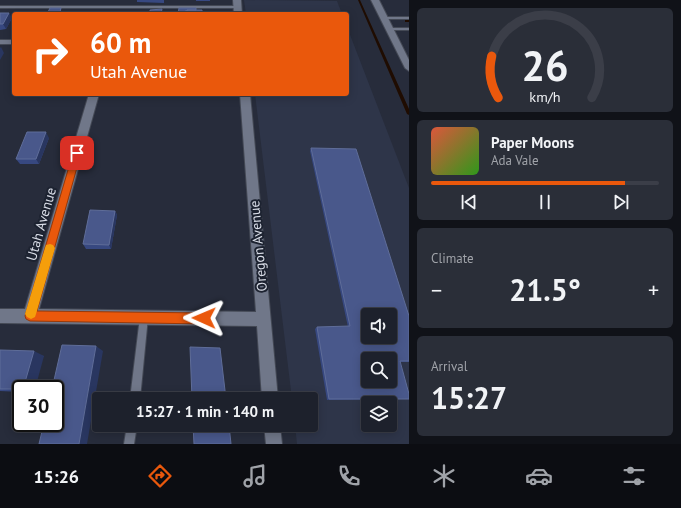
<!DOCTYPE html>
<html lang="en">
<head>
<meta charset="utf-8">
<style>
	:root { --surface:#1d212c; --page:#2a2e38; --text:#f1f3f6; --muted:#a0a3a9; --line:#3b3e48; --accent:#ea580c }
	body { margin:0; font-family:"PT Sans",sans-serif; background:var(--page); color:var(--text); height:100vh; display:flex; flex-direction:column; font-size:15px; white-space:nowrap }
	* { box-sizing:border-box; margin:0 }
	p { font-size:13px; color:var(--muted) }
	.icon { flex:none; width:22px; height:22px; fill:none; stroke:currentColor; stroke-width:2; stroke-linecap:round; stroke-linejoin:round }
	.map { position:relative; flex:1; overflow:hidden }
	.drawer { display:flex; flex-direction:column; gap:8px; padding:8px; background:#101218; width:272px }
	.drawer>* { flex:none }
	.hud { position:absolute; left:12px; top:12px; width:337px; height:84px; border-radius:4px; box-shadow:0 2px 10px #0003,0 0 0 1px var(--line); background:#ea580c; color:#fff; overflow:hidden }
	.fabs { position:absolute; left:361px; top:308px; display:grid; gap:8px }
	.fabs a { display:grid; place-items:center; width:36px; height:36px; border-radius:4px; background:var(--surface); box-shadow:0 2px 10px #0003,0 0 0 1px var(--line); font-size:20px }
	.speed { position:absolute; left:12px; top:380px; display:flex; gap:8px; font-size:20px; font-weight:700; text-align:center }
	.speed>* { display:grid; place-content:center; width:52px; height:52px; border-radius:50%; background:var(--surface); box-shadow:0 2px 10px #0003,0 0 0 1px var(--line); line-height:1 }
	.speed .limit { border:2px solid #111; border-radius:6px; background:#fff; color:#111 }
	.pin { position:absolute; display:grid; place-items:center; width:34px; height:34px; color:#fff; margin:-17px; border-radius:8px; box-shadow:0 2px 6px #0006 }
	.me { position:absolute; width:44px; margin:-22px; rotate:271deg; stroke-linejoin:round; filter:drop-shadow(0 0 3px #0008) }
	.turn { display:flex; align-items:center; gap:14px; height:84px; padding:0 12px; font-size:18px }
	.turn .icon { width:52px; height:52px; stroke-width:2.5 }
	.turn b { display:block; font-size:28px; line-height:34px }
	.big { font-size:30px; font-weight:600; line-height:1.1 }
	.drawer .card { flex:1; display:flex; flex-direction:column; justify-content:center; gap:6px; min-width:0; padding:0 14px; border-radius:6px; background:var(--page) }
	.drawer .dial { align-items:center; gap:0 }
	.dial svg { height:104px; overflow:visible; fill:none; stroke:var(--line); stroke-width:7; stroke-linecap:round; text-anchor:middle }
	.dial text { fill:var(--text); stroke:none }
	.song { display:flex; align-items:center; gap:12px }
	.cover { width:48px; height:48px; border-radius:6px; background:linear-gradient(135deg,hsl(10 70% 55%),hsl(110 70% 35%)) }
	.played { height:4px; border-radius:2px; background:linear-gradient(90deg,var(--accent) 85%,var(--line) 85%) }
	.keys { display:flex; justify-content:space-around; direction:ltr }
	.heat { display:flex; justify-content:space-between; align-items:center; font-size:22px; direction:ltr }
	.trip { position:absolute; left:92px; top:392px; width:226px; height:40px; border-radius:4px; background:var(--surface); box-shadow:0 2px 10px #0003,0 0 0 1px var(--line); font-weight:600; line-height:40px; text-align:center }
	.tabs { display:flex; height:64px; justify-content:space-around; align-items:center; background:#0c0d12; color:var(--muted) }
	.tabs .icon { width:28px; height:28px }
	.tabs .current { color:var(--accent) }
	.tabs b { font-size:18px; color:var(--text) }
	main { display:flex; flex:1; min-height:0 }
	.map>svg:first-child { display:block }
	.built { fill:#2e3549; fill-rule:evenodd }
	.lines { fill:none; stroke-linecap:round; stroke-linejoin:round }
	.stream { fill:#1f0c01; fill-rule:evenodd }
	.lane-casing { stroke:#444955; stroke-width:2 }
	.street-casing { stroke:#444955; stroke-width:2 }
	.secondary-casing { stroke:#444955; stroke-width:2 }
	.lane { fill:#707789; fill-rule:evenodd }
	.street { fill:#707789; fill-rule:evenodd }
	.secondary { fill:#707789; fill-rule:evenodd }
	.wall { fill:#374880 }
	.shaded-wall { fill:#293660 }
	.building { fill:#49588b; stroke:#5f6d99; fill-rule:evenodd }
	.route { fill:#ea580c; stroke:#983908 }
	.slow { fill:#f59e0b }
	.labels { text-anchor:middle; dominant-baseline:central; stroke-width:4; stroke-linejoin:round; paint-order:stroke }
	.street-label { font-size:14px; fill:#d9dde7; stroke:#1d2331 }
</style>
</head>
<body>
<main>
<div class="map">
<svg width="409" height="444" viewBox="0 0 409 444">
	<rect width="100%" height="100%" fill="#272c3b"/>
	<path class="built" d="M244,0L337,1L342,14H246Z
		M347,27L409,188V444H297L295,425H311V399H292L255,94H347ZM368,315H390V337H368ZM368,359H390V381H368ZM368,403H390V425H368Z"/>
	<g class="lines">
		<path class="stream" d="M358,0H360L409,109V115L407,114Z
			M405,20H409V22H405Z"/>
		<g class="lane-casing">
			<path id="lane" d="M0,6H237L239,7L237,8H0Z
				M382,17H409V19H384L382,18Z
				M388,28H409V30H388Z
				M144,313L147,314L148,317L140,399H130L140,317L141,314Z
				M127,425H137L134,444H124Z"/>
		</g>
		<g class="street-casing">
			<path id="street" d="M233,0H241L242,14H234Z
				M0,40H14V44H0Z
				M89,94H99L39,309L256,312L240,94H250L278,399H262L257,326L0,323V309H25Z
				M264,425H280L282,444H266Z"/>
		</g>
		<g class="secondary-casing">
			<path id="secondary" d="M371,0H379L409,60V71L405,68Z"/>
		</g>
		<use href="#lane" class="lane"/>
		<use href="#street" class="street"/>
		<use href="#secondary" class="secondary"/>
	</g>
	<path class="wall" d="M137,0H164V3L137,2Z
		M196,0H210V1H196Z
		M0,13L12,18L6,29L0,30Z
		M49,138L39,164H20L16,159Z
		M311,148L409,316V362H400L409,399L327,400L315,329L317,327H348L310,151Z
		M115,211L117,215L111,249H86L83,244Z
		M0,350L44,356L21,389V392L0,391Z"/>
	<path class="shaded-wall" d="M9,13L12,18L6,29L3,24Z
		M1,47L4,53L0,60V48Z
		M46,132L49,138L39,164L36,159Z
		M115,211L117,215L111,249L109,245Z
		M96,346L103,351L87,444H79Z
		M34,351L44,356L35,389H23Z"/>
	<path class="building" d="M50,8H61L60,12H73V14H47Z
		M179,8H196V10H187V11H185L184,14H178Z
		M162,9L161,14H150V10Z
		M187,10H202V14H187Z
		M29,12H44L43,14H28Z
		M0,13H9L3,24H0Z
		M81,13H93V14H80Z
		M27,132H46L36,159H16Z
		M311,148L356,149L409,316V361H400L409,394V399H329L317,327L350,326ZM368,315H390V337H368ZM368,359H390V381H368Z
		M90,210L115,211L109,245L83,244Z
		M62,345L96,346L79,444H39L44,423H55V389H52Z
		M190,347L220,348L226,399H192Z
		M0,350L34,351L23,389H0Z
		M193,425H229L231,444H194Z"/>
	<path class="route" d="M77,150L81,153L37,311L204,313L208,315L209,318L208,322L204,324L30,321L26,319L25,316L73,153Z"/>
	<path class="slow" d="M50,244L53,245L55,248L36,314L35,317L31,319L27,317L25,314L45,248L46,245Z"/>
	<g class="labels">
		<g class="street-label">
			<text transform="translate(41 224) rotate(-74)">Utah Avenue</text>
			<text transform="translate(258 246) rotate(-95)">Oregon Avenue</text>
		</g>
	</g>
</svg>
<div class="fabs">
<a><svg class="icon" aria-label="sound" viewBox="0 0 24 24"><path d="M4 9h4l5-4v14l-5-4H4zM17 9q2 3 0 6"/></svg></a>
<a><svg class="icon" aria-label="search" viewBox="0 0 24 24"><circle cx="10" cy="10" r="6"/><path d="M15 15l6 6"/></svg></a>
<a><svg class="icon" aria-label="layers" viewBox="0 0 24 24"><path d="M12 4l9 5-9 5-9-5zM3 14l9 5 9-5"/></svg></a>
</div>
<div class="speed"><div class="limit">30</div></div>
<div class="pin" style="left:77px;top:153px;background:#d93025"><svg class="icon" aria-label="arrive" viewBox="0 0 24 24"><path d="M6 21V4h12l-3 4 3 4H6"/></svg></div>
<svg class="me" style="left:204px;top:318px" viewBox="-20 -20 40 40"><path d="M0-17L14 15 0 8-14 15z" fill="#ea580c" stroke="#fff" stroke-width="4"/></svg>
<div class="trip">15:27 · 1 min · 140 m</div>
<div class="hud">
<div class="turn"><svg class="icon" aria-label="right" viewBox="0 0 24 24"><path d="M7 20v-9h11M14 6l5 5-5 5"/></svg><div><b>60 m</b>Utah Avenue</div></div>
</div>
</div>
<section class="drawer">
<div class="card dial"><svg viewBox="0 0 100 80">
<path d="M14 69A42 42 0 1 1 86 69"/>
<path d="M14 69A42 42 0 0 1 9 37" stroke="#ea580c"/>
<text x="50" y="56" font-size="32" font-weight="700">26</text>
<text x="50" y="72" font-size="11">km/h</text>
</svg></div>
<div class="card">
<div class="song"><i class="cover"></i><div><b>Paper Moons</b><p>Ada Vale</p></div></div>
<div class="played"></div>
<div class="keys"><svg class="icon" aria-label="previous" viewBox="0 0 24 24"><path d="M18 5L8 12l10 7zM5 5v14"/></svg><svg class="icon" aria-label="pause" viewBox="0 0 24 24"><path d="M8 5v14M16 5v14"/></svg><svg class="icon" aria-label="next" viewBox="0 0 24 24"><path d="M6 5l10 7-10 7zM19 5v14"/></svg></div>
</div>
<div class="card"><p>Climate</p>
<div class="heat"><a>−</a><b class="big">21.5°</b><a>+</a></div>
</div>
<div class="card"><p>Arrival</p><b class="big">15:27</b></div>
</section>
</main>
<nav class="tabs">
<b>15:26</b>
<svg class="icon current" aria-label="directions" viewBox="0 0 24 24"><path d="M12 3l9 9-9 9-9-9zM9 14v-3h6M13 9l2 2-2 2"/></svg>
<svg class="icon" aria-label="music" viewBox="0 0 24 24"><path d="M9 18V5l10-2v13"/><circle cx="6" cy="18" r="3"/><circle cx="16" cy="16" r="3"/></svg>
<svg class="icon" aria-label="phone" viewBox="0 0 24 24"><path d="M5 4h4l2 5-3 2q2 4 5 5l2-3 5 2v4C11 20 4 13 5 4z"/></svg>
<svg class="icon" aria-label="climate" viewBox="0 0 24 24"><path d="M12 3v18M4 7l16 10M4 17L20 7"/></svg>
<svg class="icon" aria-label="car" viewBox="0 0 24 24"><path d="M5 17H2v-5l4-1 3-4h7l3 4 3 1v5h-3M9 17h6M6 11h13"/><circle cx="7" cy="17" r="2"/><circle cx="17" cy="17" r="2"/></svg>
<svg class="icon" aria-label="filters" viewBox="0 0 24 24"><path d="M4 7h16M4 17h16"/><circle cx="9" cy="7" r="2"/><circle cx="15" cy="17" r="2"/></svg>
</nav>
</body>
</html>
